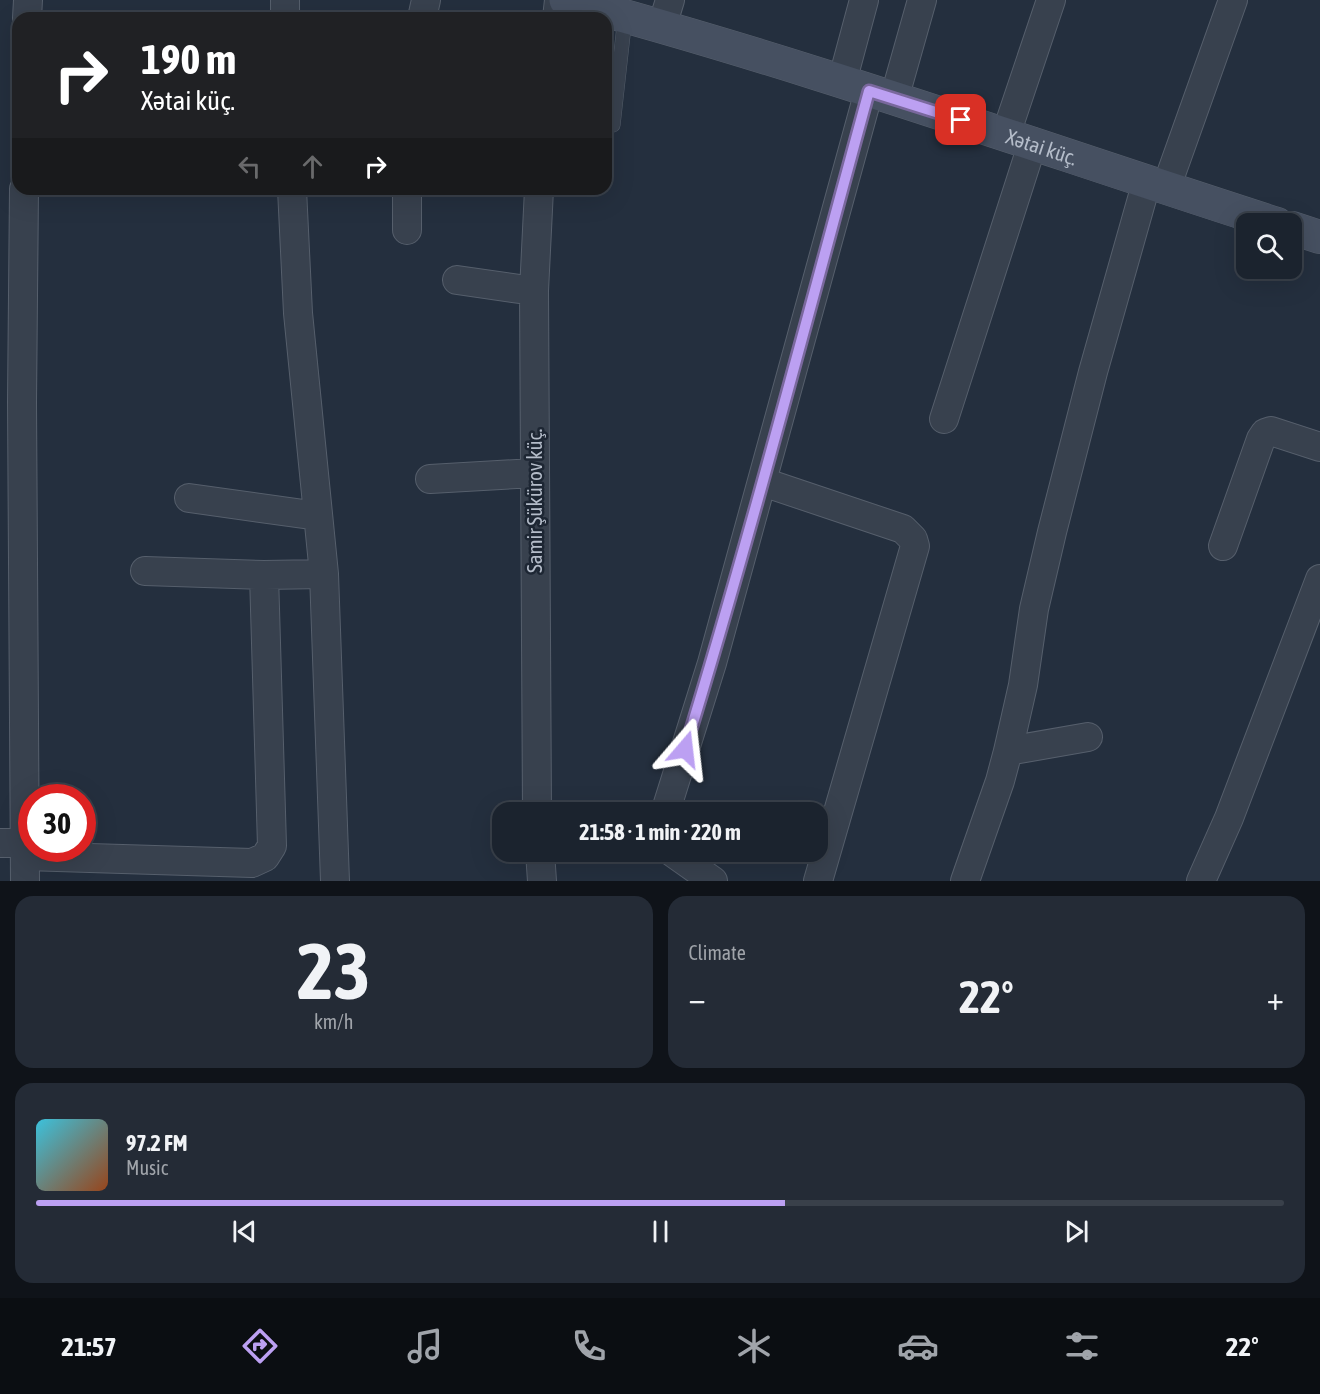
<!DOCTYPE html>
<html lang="en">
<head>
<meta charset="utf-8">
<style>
	:root { --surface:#1b232e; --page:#242b36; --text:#f1f3f6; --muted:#a0a4aa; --line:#39404a; --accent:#bca0f2 }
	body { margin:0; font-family:"Asap Condensed",sans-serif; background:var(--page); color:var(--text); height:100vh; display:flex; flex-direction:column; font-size:22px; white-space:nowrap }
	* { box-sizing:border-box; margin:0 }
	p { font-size:20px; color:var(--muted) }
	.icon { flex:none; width:33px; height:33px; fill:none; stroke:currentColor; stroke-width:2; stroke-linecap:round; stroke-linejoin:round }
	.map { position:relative; height:881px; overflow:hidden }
	.details { display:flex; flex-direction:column; gap:15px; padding:15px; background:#0f1319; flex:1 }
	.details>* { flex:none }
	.banner { position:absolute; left:12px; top:12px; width:600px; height:183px; border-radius:18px; box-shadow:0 6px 24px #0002,0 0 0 2px var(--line); background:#202124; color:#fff; overflow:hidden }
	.tools { position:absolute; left:1236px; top:213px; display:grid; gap:12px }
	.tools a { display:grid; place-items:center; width:66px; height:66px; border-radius:12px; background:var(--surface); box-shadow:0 6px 24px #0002,0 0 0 2px var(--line); font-size:30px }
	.speed { position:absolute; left:18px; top:784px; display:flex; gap:12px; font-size:30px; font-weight:700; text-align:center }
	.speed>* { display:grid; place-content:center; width:78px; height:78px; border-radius:50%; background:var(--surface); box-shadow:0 6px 24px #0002,0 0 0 2px var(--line); line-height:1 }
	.speed .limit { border:9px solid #d22; background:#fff; color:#111 }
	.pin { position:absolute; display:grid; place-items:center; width:51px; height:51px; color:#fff; margin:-26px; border-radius:12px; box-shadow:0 3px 9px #0006 }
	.me { position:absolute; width:66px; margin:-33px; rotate:17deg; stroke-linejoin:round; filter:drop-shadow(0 0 4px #0008) }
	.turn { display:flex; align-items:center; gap:21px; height:126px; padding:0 30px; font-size:27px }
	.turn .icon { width:78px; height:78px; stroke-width:2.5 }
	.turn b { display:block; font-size:42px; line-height:51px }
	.lanes { display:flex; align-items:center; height:57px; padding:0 30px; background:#0003; justify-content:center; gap:30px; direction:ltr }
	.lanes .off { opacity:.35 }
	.big { font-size:45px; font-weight:700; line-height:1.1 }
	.details .tile { flex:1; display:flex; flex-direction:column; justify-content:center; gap:9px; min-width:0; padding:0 21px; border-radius:18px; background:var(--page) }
	.details .dial { align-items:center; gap:0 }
	.dial b { font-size:78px; line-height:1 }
	.song { display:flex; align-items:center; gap:18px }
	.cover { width:72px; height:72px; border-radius:9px; background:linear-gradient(135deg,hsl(190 70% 55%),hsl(20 70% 35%)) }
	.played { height:6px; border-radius:3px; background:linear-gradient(90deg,var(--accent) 60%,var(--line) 60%) }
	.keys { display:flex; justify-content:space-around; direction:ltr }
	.heat { display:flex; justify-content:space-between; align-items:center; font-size:33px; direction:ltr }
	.details .tiles { flex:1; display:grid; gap:15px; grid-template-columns:1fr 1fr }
	.tile:last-child { grid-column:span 2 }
	.trip { position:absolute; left:492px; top:802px; width:336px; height:60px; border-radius:18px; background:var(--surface); box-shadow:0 6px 24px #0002,0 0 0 2px var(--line); font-weight:700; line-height:60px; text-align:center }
	.tab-bar { display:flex; height:96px; justify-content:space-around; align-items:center; background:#0b0e12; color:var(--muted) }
	.tab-bar .icon { width:42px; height:42px }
	.tab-bar .selected { color:var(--accent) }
	.tab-bar b { font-size:27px; color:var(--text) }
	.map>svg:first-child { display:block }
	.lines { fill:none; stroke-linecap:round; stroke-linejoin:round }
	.lane-casing { stroke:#565f6c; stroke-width:15 }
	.street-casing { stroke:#565f6c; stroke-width:30 }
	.secondary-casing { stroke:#565f6c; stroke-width:34 }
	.lane { stroke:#38414e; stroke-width:14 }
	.street { stroke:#38414e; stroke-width:28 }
	.secondary { stroke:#465061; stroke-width:33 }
	.route-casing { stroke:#7a689d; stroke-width:15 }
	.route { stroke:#bca0f2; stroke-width:10 }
	.labels { text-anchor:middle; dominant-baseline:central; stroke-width:5; stroke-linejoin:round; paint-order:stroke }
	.street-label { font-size:21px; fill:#b4bcc9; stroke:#1d2633 }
</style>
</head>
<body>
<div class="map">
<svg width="1320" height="881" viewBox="0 0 1320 881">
	<rect width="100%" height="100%" fill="#242f3e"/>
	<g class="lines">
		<g class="lane-casing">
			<path id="lane" d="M613,125L625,17"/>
		</g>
		<g class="street-casing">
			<path id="street" d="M285,0V18
				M27,18L28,0
				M422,18L426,0
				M557,18L559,0
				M662,26L670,0
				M842,82L864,0
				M894,99L922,0
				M1006,134L1051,0
				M1166,188L1233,0
				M24,189L22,402L25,881
				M292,189L298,313L324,574L335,881
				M407,230V189
				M457,280L534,291
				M944,419L1033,142
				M430,479L534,473
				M763,482L903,529L913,539L915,546L818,881
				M189,498L318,516
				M1223,546L1261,439L1265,433L1271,431L1320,447
				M145,571L264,575L324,574
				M1008,751L1088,737
				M537,813L534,291L539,189
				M665,813L712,663L869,91
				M0,843L25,842
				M540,852L542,881
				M672,852L713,881
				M25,856L252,863L265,857L272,846L264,575
				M965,881L1000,781L1008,751L1023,685L1034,609L1052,532L1093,372L1147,181
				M1201,881L1229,818L1320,579"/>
		</g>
		<g class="secondary-casing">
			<g id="secondary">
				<path id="s1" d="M566,0C806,64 1040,148 1277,224"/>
				<path d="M1292,228L1320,237"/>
			</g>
		</g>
		<use href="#lane" class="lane"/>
		<use href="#street" class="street"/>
		<use href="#secondary" class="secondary"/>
	</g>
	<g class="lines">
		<g class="route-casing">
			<path id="route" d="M685,749C752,531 809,310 869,91L961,120"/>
		</g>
		<use href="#route" class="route"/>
	</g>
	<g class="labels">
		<g class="street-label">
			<text stroke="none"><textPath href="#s1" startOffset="498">Xətai küç.</textPath></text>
			<text transform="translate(534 501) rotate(-90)">Samir Şükürov küç.</text>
		</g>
	</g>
</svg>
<div class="tools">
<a><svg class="icon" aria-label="search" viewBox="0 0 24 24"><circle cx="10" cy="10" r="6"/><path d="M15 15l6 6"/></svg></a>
</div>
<div class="speed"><div class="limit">30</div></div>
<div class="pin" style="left:961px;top:120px;background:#d93025"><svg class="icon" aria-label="arrive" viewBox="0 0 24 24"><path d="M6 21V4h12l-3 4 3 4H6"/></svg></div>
<svg class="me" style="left:685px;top:749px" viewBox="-20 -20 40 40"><path d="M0-17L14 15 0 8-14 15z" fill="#bca0f2" stroke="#fff" stroke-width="4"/></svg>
<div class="trip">21:58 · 1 min · 220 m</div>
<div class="banner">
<div class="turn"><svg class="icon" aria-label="right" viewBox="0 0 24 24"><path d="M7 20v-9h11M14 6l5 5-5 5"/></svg><div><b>190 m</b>Xətai küç.</div></div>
<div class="lanes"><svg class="icon off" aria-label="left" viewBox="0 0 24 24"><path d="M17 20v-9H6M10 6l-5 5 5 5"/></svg><svg class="icon off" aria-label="ahead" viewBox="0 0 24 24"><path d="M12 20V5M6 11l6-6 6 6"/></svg><svg class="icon" aria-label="right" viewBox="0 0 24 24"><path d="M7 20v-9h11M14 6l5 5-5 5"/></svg></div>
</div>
</div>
<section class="details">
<div class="tiles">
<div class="tile dial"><b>23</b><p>km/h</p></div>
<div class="tile"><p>Climate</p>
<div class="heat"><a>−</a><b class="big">22°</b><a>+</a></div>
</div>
<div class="tile">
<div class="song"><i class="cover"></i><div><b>97.2 FM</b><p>Music</p></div></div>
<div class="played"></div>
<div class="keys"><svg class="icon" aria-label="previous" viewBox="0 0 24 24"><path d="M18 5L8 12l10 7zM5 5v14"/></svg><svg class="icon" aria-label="pause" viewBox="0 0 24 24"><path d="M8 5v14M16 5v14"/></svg><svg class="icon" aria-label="next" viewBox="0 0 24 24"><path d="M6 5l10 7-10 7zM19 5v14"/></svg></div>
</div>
</div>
</section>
<nav class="tab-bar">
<b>21:57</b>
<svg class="icon selected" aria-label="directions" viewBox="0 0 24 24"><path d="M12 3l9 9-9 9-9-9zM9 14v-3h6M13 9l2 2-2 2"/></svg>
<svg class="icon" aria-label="music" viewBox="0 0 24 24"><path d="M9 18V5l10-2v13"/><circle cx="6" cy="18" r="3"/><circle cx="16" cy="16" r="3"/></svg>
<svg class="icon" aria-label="phone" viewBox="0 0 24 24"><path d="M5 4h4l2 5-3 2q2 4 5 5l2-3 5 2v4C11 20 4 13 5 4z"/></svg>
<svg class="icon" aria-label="climate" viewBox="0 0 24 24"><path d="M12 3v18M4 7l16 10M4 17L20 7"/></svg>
<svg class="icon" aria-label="car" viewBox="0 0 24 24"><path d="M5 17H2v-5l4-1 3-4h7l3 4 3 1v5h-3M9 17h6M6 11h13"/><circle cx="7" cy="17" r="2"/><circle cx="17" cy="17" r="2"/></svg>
<svg class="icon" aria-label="filters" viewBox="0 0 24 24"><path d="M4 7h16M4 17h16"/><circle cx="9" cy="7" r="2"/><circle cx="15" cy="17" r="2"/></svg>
<b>22°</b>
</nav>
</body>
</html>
